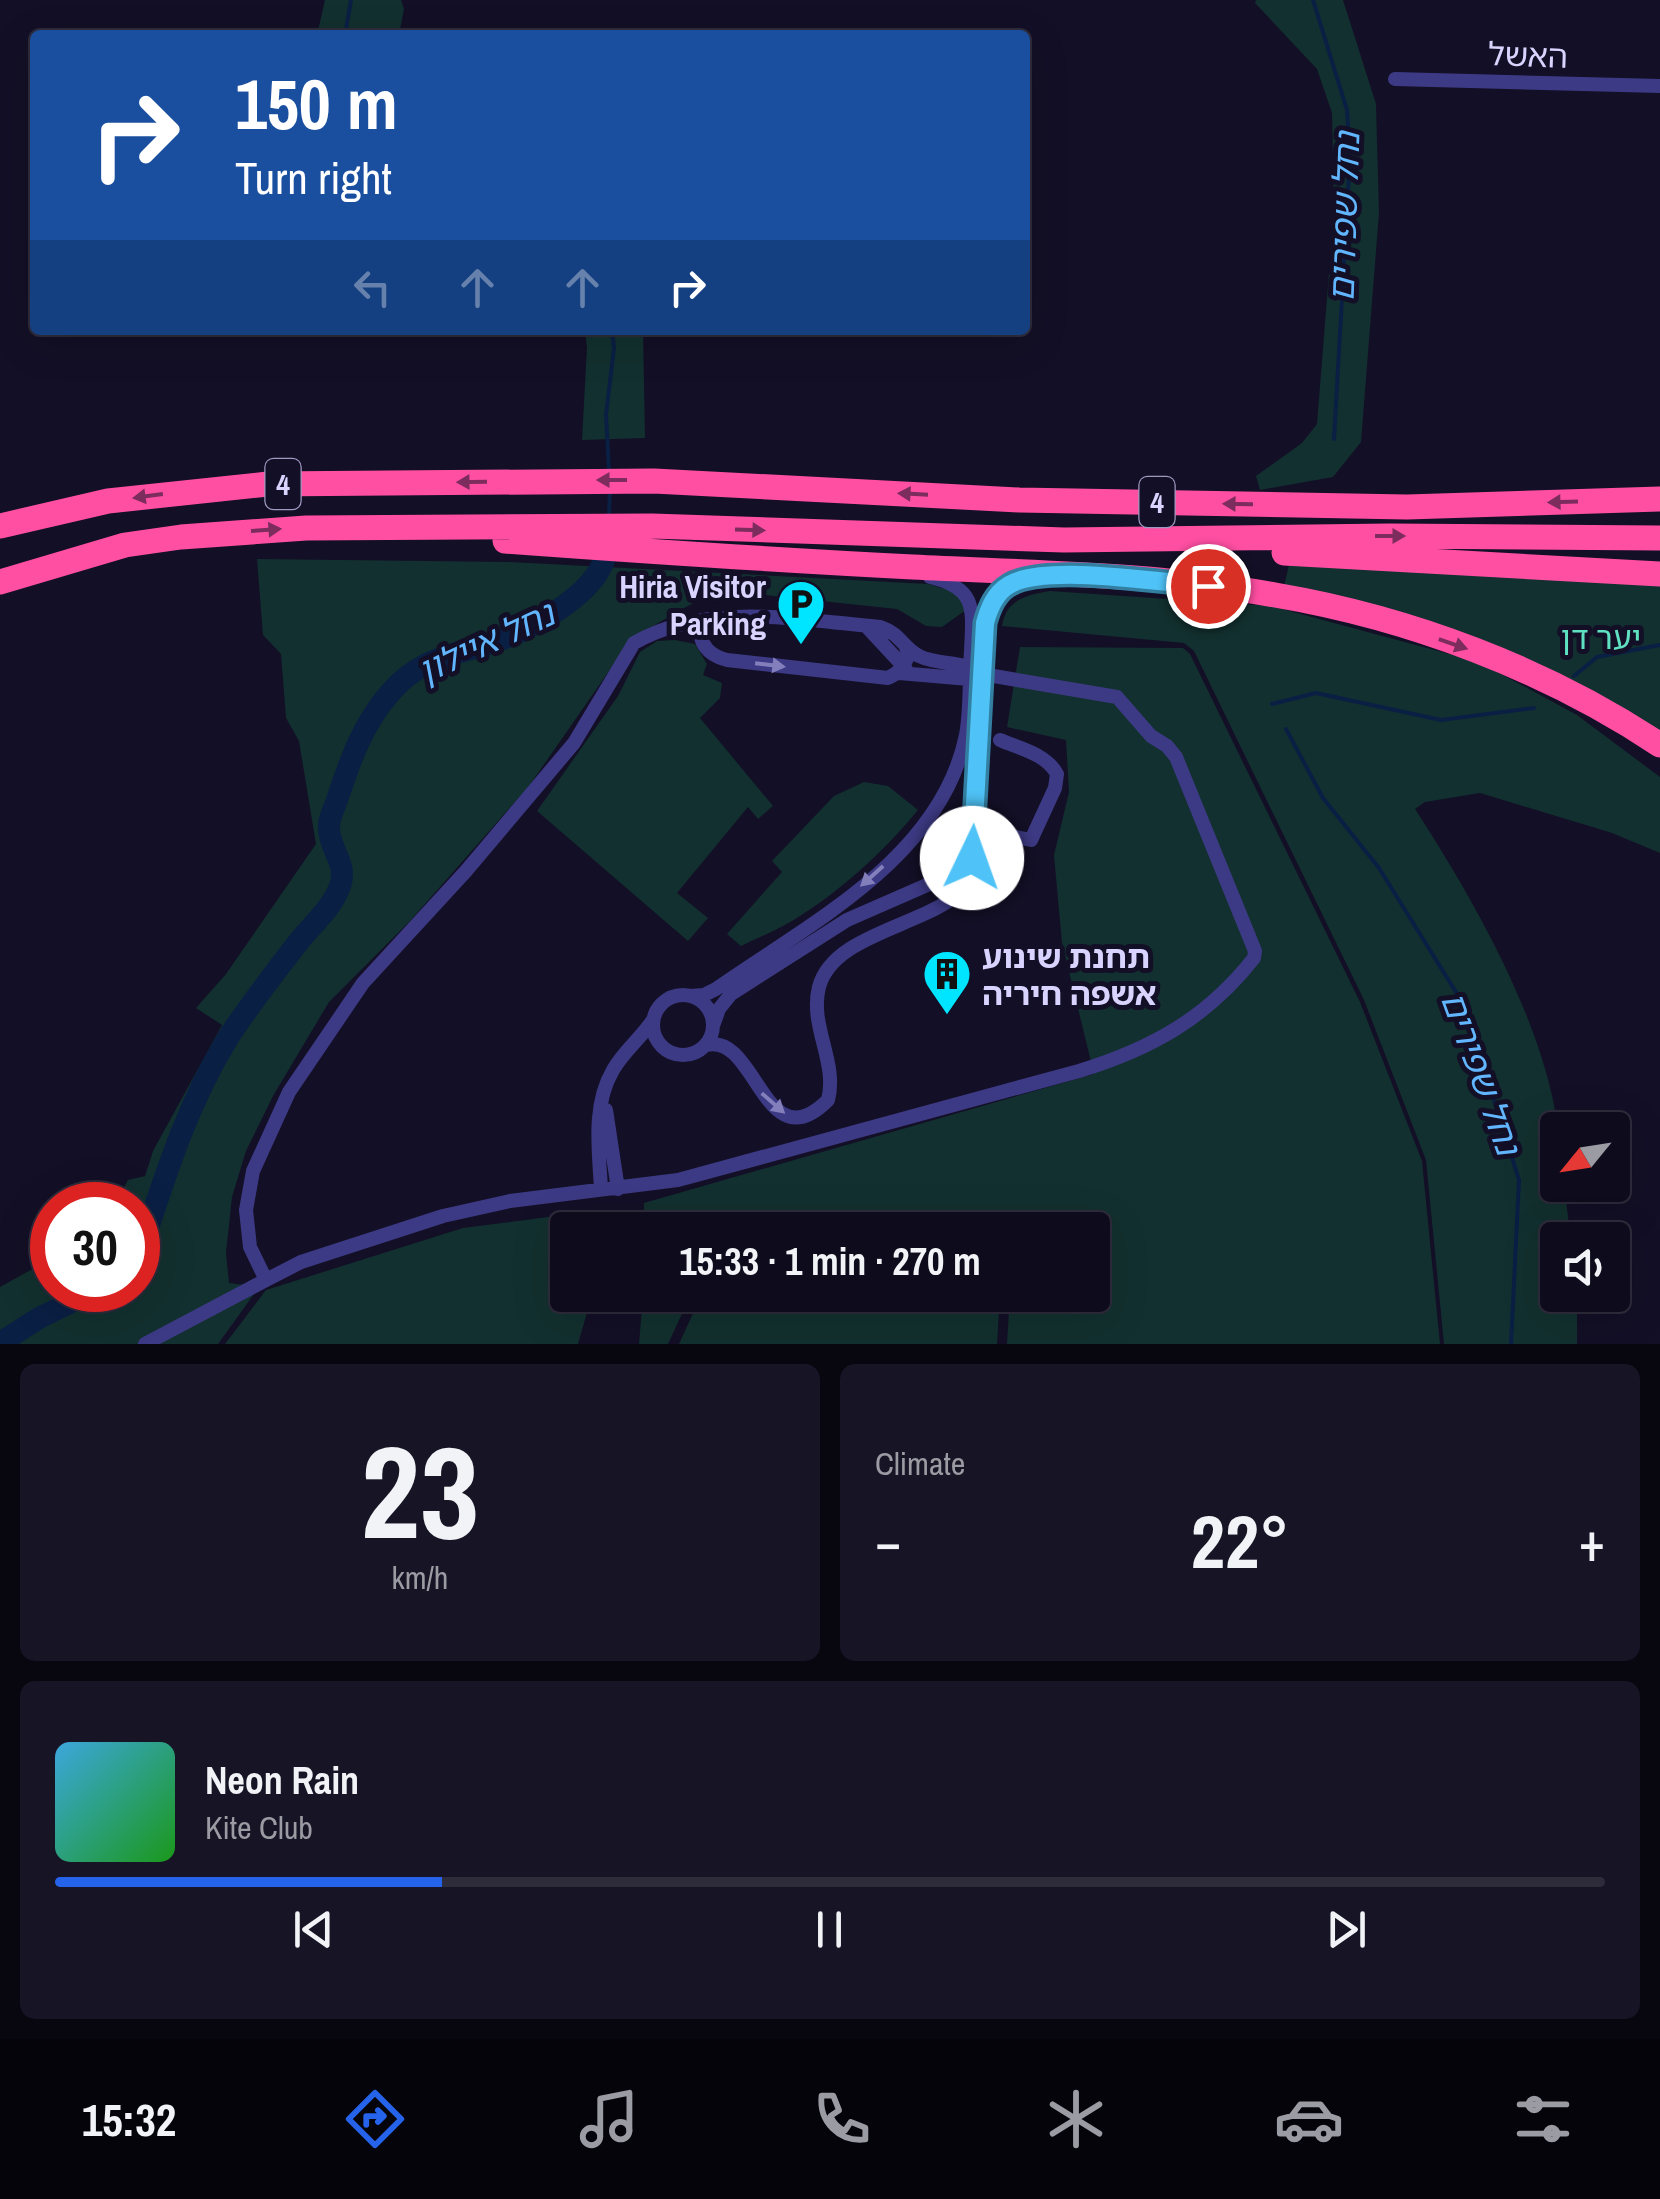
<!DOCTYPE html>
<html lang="en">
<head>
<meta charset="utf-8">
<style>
	:root { --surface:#0e0b1c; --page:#171425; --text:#f1f3f6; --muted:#9b9ba3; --line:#2e2b3b; --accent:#2563eb }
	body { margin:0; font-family:"Archivo Narrow","Noto Sans Hebrew",sans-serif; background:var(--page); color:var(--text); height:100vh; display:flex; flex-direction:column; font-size:38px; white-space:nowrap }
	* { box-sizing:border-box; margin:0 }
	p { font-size:32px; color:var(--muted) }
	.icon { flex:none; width:55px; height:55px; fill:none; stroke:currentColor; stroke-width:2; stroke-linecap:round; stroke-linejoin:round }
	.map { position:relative; height:1344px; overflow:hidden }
	.drawer { display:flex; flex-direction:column; gap:20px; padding:20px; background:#08060f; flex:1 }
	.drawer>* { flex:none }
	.hud { position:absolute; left:30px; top:30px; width:1000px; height:305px; border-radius:10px; box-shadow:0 10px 40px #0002,0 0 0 2px var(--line); background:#1a4fa0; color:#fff; overflow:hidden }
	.needle { width:65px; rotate:240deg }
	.fabs { position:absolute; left:1540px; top:1112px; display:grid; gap:20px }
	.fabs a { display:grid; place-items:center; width:90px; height:90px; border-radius:10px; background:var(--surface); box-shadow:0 10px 40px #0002,0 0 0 2px var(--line); font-size:50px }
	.speed { position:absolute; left:30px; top:1182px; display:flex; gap:20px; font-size:50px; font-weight:700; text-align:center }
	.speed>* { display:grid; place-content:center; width:130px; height:130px; border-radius:50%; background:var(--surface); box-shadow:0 10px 40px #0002,0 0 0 2px var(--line); line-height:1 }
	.speed .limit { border:15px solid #d22; background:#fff; color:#111 }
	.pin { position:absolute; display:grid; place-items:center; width:85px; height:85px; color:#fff; margin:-42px; border:5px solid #fff; border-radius:50%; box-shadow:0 2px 10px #0007 }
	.me { position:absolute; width:110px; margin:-55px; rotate:3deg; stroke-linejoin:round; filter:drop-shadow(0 0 8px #0008) }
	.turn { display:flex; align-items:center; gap:35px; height:210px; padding:0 40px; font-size:45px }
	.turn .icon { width:130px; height:130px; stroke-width:2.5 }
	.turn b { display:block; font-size:70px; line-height:85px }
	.lanes { display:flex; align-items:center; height:95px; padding:0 40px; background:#0003; justify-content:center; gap:50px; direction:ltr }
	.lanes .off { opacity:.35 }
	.big { font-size:75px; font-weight:700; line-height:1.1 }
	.drawer .widget { flex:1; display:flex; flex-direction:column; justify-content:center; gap:15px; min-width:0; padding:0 35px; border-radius:15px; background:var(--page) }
	.drawer .dial { align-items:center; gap:0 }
	.dial b { font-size:130px; line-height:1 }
	.song { display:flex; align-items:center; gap:30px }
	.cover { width:120px; height:120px; border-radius:15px; background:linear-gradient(135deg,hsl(200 70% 55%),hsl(120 70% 35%)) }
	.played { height:10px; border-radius:5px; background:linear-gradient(90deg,var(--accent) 25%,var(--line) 25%) }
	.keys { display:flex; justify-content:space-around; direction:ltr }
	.heat { display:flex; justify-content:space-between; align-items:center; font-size:55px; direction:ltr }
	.drawer .tiles { flex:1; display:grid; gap:20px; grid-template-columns:1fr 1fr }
	.widget:last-child { grid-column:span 2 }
	.trip { position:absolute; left:550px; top:1212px; width:560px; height:100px; border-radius:10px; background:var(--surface); box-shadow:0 10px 40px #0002,0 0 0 2px var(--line); font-weight:700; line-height:100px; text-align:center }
	.tab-bar { display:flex; height:160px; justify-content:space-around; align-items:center; background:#06040b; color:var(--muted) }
	.tab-bar .icon { width:70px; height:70px }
	.tab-bar .current { color:var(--accent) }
	.tab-bar b { font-size:45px; color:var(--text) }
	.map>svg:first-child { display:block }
	.green { fill:#12302f }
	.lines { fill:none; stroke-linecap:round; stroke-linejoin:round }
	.stream { stroke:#0a1f44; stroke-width:4 }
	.river { stroke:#0a1f44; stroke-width:22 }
	.street { stroke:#3d3a85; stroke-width:14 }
	.highway { stroke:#ff4fa3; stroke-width:25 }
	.oneway { fill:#7d2c5e }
	.oneway2 { fill:#837fbc }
	.route-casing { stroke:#337fa1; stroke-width:25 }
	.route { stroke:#4fc3f7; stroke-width:18 }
	.labels { text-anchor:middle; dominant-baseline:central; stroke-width:10; stroke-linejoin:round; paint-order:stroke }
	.shield { fill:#130f26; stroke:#9e99be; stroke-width:2.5 }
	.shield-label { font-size:30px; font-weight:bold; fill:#d9d4ff }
	.street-label { font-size:32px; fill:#d9d4ff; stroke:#130f26 }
	.poi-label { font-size:32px; font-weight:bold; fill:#d9d4ff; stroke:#130f26; text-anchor:end }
	.park-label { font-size:32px; fill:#5fe0c0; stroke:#130f26 }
	.water-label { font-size:35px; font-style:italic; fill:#62b6ff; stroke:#130f26 }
</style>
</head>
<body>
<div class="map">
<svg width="1660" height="1344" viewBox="0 0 1660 1344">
	<rect width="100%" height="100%" fill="#130f26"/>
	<path class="green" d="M325,0H401L404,9L399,35H317Z
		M1256,0H1343L1376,104L1379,213L1361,442L1333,477L1260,490L1256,476L1302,443L1317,424L1334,210L1332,113L1317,69L1255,3Z
		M585,330H643L645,438L582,440L587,348Z
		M257,559L510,562L928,584L959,593L966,610L942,627L926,626L897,609L716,590L632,638L529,786L410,921L329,1002L273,1096L246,1151L232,1197L226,1253L229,1283L259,1287L218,1344H0V1287L52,1258V1290H138V1205H115L128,1180L145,1176L153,1151L222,1025L196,1008L226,974L316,844L299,741L286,718L281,654L263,635Z
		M1290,561L1660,583V737L1623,714L1283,590Z
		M1050,591L1271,606L1479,662L1577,715L1660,777V853L1612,833L1480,793L1425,802L1415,809C1469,892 1532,1002 1553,1100C1559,1128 1558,1157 1558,1185H1564L1571,1240H1558V1295H1577V1344H1444L1426,1160L1364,1000L1194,651L1184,643L1002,626C1006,599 1027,595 1050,591Z
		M675,640L695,644L707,664L703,675L722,683L720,698L700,718L773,806L758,819L748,807L677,893L708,918L688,941L537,811L618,696L640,652L657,641Z
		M1020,647L1183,648L1190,654L1360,1002L1422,1161L1440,1344H1007L1010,1295H1092V1230H644V1203L1094,1074L1062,943L1054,855L1069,792L1066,740L1007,727Z
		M864,782L888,786L918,810C889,846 843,889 803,914C784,927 762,936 741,946L727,934L782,872L772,861L834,796Z
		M602,1210L600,1230H568V1295H592L578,1344H225L266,1290L463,1228Z
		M643,1295H697L686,1305L668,1344H639Z
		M712,1295H1000L997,1344H679L694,1311Z"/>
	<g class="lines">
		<path class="stream" d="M1313,0L1347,110L1350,158L1334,439
			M345,35L351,0
			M609,470L606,415L614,348L612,330
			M609,514L610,489
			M1574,676L1597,657L1660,645
			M1272,704L1316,693L1441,720L1534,708
			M1286,729L1323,798L1379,868L1464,1005L1519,1180L1511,1344"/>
		<path class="river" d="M138,1249L144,1240C167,1170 189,1101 228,1038C250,1004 275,972 300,940C314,923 332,908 340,886C348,864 330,851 329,829C328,820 334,809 337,800C350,761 362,725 390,693C424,653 459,656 503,639C538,625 597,592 605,556
			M0,1343L39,1318L96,1290"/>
		<path class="street" d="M1395,79L1660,86
			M701,621C697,642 707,655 727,660L888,678C899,673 902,668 908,657L906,647
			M866,626L906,669
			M899,673L969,679L982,674C963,660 940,666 919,656C902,647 901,634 880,627C801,620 706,601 634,643L574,743L466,871L363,983L289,1092L253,1171L246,1210L250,1247L266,1280L301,1262L443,1216L510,1201L678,1180L1079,1071C1151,1049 1207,1018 1254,958L1255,951L1176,757L1167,746L1151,736L1117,697L982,674
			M974,829L1031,840L1055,788L1057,774C1046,754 1021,749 1000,740
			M653 1025a30 30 0 1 1 60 0a30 30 0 1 1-60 0Z
			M690,996L704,995L716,989C810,923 941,858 966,735C971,708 969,678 971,651C973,609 977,588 930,577
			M713,1026L719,1009L731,994L847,920L943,878L962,861L970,844
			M706,1045C757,1032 764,1164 828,1100C838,1062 809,1026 819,987C834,931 933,926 968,885L985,623C991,600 1002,585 1025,578
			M606,1110L618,1189
			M601,1189C599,1150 592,1106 613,1070C623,1052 641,1038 653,1020
			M145,1344L266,1280"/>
		<path class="highway" d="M0,526L108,501L268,484L654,481L1019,500L1407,507L1660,499
			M505,541C641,551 777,560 913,567C1033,573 1156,574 1275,595C1410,618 1546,669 1660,745
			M1284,553L1660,574
			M0,582L125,545L181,537L306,528L652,526L1064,540L1390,536L1660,538"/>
	</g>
	<defs><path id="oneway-solid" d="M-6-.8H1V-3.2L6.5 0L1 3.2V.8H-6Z" transform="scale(2.5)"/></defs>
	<g class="oneway">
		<use href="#oneway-solid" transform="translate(612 480) rotate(-180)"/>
		<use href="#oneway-solid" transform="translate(472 482) rotate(179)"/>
		<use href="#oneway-solid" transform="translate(913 494) rotate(-177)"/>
		<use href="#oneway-solid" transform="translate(148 496) rotate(172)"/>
		<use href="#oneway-solid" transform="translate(1563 502) rotate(178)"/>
		<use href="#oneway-solid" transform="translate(1238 504) rotate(-179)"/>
		<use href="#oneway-solid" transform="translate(266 530) rotate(-4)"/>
		<use href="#oneway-solid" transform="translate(750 530) rotate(2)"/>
		<use href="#oneway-solid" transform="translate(1390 536)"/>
		<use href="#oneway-solid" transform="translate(1453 644) rotate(19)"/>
	</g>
	<g class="oneway2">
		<use href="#oneway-solid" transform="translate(770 665) rotate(7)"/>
		<use href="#oneway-solid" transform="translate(872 876) rotate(138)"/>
		<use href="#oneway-solid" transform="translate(773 1103) rotate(41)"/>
	</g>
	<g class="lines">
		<g class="route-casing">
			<path id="route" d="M972,858L985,623C989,608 995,593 1009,585C1045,563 1163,583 1208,586"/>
		</g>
		<use href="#route" class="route"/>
	</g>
	<defs>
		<g id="parking-pin" transform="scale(2.5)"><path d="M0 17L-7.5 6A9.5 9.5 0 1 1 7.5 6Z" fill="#00e5ff" stroke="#130f26"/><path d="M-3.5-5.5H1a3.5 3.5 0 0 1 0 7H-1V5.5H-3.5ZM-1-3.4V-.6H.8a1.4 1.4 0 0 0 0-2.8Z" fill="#111"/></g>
		<g id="building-pin" transform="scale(2.5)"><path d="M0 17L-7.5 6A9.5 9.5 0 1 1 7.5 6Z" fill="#00e5ff" stroke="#130f26"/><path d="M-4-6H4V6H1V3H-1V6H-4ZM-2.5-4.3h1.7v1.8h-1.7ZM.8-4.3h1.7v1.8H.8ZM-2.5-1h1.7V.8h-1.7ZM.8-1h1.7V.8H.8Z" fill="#111"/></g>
	</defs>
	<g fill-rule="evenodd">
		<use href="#parking-pin" x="801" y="604"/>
		<use href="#building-pin" x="947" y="974"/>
	</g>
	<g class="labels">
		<g class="shield">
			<rect x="265.5" y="459" width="35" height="50" rx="8"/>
			<rect x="1139.5" y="477" width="35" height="50" rx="8"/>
		</g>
		<g class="shield-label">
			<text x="283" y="484">4</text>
			<text x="1157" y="502">4</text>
		</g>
		<g class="street-label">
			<text transform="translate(1528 55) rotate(2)">האשל</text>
		</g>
		<g class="poi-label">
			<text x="766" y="586">Hiria Visitor<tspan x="766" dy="37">Parking</tspan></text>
			<text x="982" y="956" text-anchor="start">תחנת שינוע<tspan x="982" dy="37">אשפה חיריה</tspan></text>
		</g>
		<g class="park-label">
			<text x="1601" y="637">יער דן</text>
		</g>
		<g class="water-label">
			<text transform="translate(1344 217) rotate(-88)">נחל שפירים</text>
			<text transform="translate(486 642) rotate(-25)">נחל איילון</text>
			<text transform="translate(1481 1073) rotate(70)">נחל שפירים</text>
		</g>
	</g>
</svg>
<div class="fabs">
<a><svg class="needle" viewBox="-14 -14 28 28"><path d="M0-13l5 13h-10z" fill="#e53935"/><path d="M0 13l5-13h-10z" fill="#9b9ba3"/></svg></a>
<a><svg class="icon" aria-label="sound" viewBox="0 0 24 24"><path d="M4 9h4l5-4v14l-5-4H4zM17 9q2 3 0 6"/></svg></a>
</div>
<div class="speed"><div class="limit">30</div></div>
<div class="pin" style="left:1208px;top:586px;background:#d93025"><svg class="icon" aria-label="arrive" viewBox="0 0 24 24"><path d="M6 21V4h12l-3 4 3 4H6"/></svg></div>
<svg class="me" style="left:972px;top:858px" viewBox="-20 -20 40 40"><circle r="19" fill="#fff"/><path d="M0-13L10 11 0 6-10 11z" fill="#4fc3f7"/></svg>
<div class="trip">15:33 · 1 min · 270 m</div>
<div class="hud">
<div class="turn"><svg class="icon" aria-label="right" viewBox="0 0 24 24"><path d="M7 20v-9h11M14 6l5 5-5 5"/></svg><div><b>150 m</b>Turn right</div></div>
<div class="lanes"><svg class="icon off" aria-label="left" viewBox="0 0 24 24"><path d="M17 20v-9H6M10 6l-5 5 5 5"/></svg><svg class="icon off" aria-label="ahead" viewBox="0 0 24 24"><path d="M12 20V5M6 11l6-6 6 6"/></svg><svg class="icon off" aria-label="ahead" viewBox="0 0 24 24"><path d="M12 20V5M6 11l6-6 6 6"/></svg><svg class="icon" aria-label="right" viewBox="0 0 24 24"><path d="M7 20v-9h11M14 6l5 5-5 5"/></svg></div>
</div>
</div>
<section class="drawer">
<div class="tiles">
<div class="widget dial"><b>23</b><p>km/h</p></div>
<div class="widget"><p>Climate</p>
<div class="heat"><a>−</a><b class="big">22°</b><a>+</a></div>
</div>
<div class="widget">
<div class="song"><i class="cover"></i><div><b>Neon Rain</b><p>Kite Club</p></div></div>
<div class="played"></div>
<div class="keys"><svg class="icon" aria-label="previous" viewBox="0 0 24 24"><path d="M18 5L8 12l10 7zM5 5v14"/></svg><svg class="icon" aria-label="pause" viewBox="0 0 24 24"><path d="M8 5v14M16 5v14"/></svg><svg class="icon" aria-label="next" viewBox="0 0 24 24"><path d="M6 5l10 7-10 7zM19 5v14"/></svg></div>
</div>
</div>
</section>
<nav class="tab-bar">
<b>15:32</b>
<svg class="icon current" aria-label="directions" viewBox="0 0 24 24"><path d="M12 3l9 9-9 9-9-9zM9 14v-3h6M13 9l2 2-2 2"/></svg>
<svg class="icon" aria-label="music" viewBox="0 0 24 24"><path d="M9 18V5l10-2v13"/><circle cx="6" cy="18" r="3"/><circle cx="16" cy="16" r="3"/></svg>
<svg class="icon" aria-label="phone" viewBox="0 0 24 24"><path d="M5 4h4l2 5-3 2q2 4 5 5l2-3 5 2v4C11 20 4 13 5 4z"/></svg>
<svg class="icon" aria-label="climate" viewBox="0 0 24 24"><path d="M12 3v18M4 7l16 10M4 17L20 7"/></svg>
<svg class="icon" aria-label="car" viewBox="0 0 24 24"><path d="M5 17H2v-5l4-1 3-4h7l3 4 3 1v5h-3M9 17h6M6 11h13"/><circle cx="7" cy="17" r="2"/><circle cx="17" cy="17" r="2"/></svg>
<svg class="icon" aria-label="filters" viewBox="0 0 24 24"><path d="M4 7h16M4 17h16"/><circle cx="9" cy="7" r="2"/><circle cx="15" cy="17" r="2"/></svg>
</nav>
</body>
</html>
